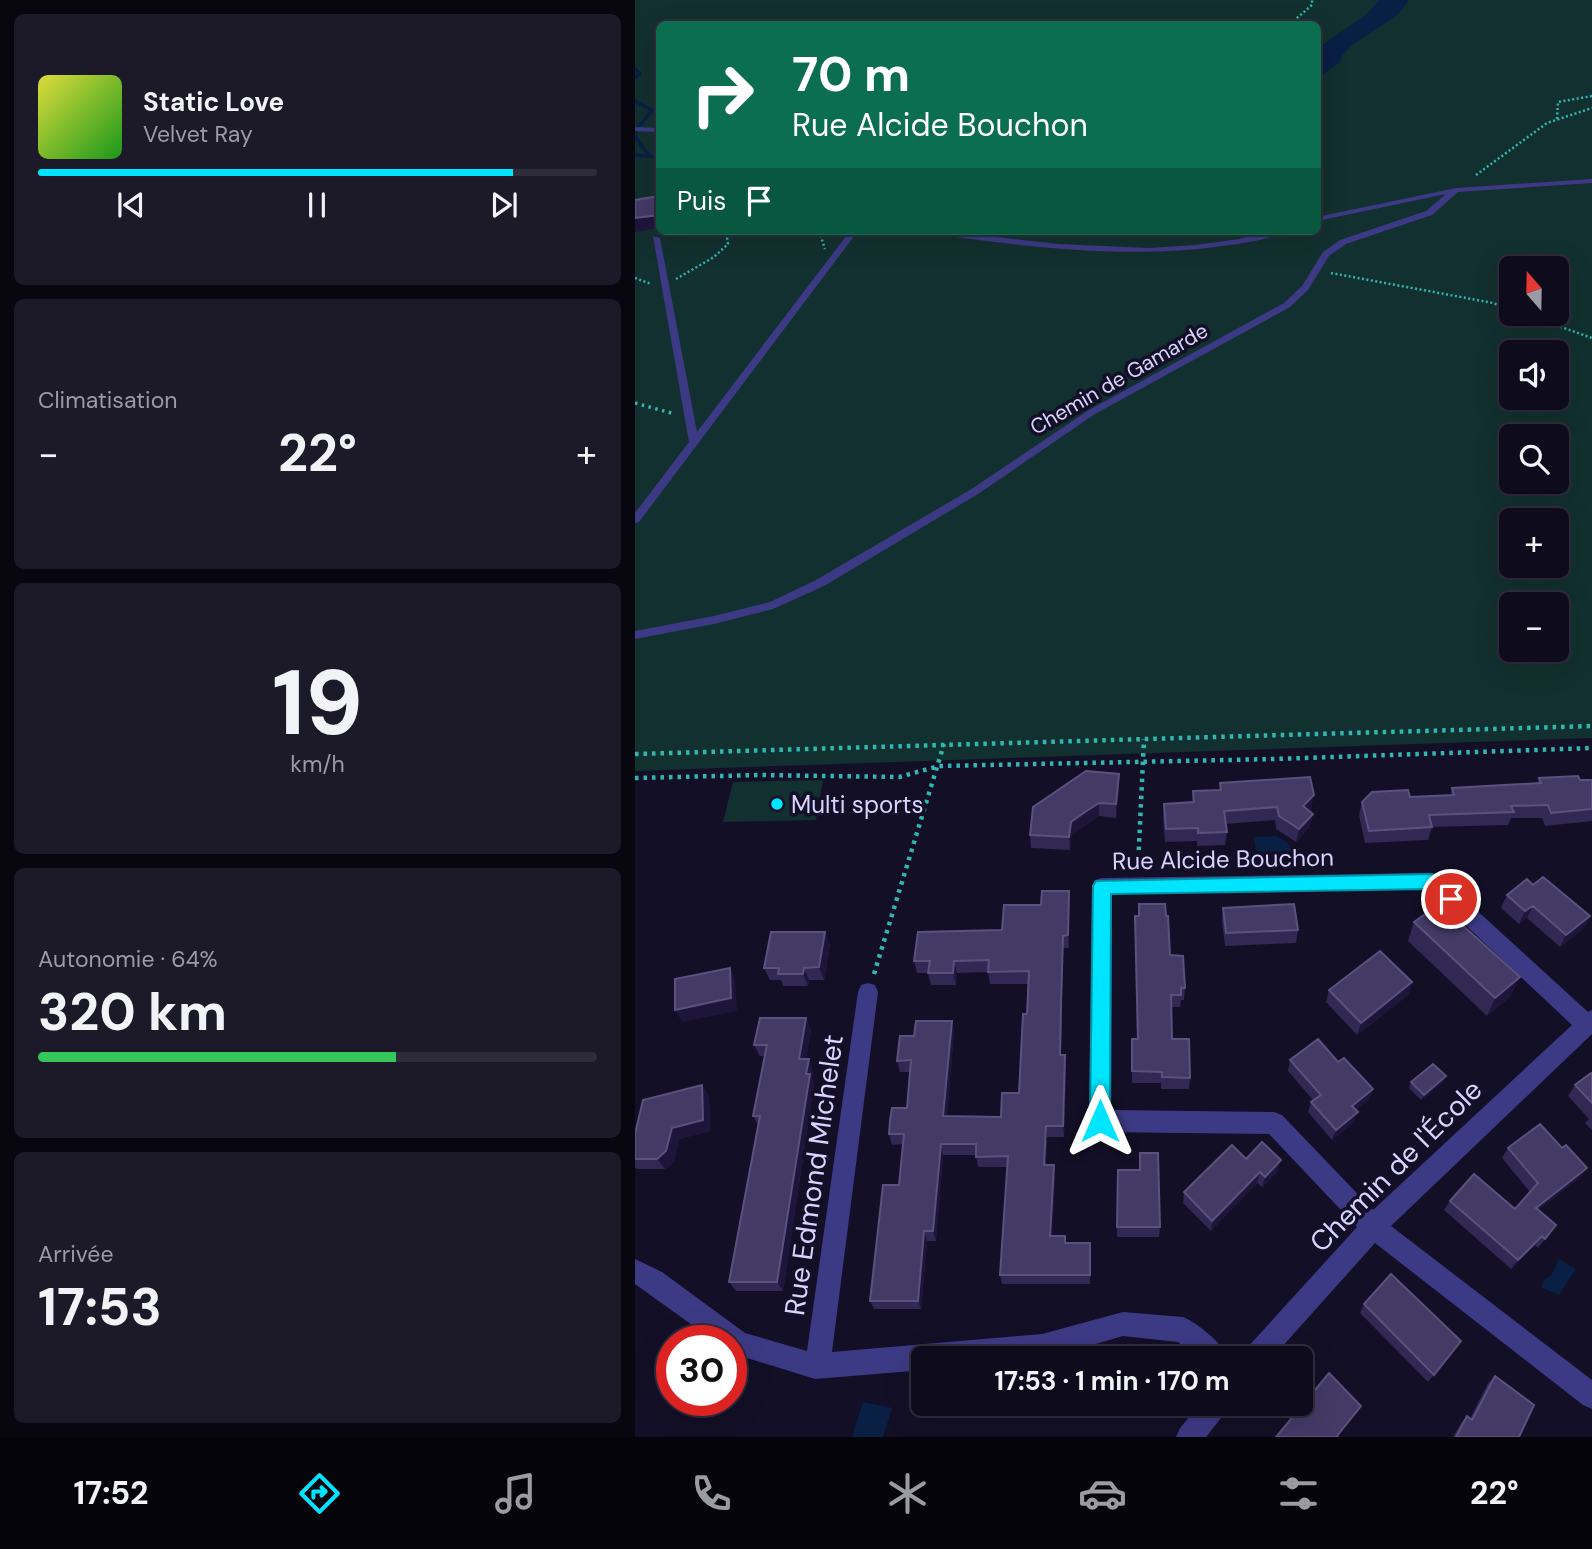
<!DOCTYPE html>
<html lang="fr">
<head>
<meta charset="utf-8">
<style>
	:root { --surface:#0e0b1c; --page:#1c1929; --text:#f1f3f6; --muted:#9b9ba3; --line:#2e2b3b; --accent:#00e5ff }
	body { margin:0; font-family:"DM Sans",sans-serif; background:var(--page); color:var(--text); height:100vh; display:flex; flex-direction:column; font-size:26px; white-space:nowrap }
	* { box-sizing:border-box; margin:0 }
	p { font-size:23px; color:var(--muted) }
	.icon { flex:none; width:38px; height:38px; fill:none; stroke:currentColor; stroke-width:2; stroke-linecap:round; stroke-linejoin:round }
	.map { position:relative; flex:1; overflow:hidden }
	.sheet { display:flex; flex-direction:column; gap:14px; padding:14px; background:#08060f; width:635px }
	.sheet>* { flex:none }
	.hud { position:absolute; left:21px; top:21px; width:665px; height:214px; border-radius:10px; box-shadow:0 7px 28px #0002,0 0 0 2px var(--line); background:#0b6e4f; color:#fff; overflow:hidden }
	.needle { width:46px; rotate:340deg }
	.controls { position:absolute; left:864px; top:256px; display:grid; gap:14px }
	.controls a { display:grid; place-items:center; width:70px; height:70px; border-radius:10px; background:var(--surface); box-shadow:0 7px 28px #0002,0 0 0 2px var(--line); font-size:35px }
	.speed { position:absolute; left:21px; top:1325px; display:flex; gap:14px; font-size:35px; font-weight:700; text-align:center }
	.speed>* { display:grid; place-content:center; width:91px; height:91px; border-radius:50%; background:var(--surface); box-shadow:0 7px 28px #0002,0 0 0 2px var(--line); line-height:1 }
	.speed .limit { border:10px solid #d22; background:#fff; color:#111 }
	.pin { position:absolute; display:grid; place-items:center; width:60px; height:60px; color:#fff; margin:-30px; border:4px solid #fff; border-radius:50%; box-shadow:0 2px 7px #0007 }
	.me { position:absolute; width:77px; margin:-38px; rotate:0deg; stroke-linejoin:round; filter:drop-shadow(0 0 5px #0008) }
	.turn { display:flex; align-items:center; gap:24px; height:147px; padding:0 21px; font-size:32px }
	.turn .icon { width:91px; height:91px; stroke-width:2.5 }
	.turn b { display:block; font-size:49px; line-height:60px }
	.then { display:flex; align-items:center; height:66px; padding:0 21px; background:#0003; gap:14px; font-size:26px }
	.big { font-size:52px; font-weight:700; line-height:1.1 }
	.sheet .card { flex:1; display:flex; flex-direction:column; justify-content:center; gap:10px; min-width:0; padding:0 24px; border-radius:10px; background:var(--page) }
	.sheet .dial { align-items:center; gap:0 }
	.dial b { font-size:91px; line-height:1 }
	.song { display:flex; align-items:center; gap:21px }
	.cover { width:84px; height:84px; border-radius:10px; background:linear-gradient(135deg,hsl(60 70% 55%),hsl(120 70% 35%)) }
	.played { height:7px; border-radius:4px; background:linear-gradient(90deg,var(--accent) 85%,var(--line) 85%) }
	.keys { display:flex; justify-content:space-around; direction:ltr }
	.heat { display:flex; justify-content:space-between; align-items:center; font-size:38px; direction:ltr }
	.charge { height:10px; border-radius:5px; background:linear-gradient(90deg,#34c759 64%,var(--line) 0) }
	.trip { position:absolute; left:276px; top:1346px; width:402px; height:70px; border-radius:10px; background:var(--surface); box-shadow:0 7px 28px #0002,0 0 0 2px var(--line); font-weight:700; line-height:70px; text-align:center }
	.menu { display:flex; height:112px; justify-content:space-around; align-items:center; background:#06040b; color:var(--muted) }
	.menu .icon { width:49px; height:49px }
	.menu .active { color:var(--accent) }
	.menu b { font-size:32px; color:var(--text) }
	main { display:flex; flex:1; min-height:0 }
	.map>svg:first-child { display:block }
	.green { fill:#12302f; fill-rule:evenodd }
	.water { fill:#0a1f44 }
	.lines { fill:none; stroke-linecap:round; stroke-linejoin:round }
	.stream { stroke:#0a1f44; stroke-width:3.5 }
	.path-far2 { stroke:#2fb8b0; stroke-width:2.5; stroke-dasharray:2 2.5; stroke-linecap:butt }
	.path-far1 { stroke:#2fb8b0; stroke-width:3.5; stroke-dasharray:2.5 4.5; stroke-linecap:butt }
	.path { stroke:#2fb8b0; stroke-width:4.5; stroke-dasharray:3.5 5; stroke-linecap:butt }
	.service { fill:#3d3a85; fill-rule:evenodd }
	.minor { fill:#3d3a85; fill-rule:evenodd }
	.wall { fill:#312854 }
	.shaded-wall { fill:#1d163a }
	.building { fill:#433a66; stroke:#5a527e; stroke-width:2 }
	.route { fill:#00e5ff; stroke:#0095a6; stroke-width:2 }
	.poi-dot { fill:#00e5ff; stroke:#130f26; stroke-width:2.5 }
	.labels { text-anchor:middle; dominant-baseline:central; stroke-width:7; stroke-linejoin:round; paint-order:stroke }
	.far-street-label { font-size:21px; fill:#d9d4ff; stroke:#130f26 }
	.poi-label { font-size:24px; fill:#d9d4ff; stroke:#130f26; text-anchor:start }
	.street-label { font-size:24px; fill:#d9d4ff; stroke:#130f26 }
	.near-street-label { font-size:28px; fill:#d9d4ff; stroke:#130f26 }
</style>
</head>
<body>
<main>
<section class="sheet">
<div class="card">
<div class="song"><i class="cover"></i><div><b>Static Love</b><p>Velvet Ray</p></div></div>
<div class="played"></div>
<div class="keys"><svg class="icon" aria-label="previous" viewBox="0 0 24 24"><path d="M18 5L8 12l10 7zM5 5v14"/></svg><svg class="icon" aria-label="pause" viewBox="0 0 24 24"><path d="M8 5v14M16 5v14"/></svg><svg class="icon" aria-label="next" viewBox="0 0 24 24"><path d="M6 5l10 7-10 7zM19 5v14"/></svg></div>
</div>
<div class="card"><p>Climatisation</p>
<div class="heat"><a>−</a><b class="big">22°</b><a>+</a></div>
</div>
<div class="card dial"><b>19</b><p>km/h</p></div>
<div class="card"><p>Autonomie · 64%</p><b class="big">320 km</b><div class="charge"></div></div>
<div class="card"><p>Arrivée</p><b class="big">17:53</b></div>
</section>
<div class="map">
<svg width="957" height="1437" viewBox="0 0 957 1437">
	<rect width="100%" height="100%" fill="#130f26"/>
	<path class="green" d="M0,0H957V738L0,771ZM24,24H682V231H24ZM877,268H922V313H877ZM877,352H922V397H877ZM877,436H922V481H877ZM877,520H922V565H877ZM877,604H922V649H877Z
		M188,780L181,820L88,822L98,782Z"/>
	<path class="water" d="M744,0H774L763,15L717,45L708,54L704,63L683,78V48L732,14Z
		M642,836L658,847L660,857L622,858L619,837Z
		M924,1259L941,1269L924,1295L906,1287L910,1279L916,1276Z
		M228,1402L257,1408L248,1437H217Z"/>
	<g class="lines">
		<path class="stream" d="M0,69L5,74L0,77
			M0,101L17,110L0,132
			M0,136L14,156
			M0,155L24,157"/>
		<path class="path-far2" d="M655,24L677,5V0
			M922,119L923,102L957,96
			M841,175L912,123L957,108
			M184,231L190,249
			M696,273L858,303L877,310
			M0,278L16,284
			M41,279L79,257L93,244L91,231
			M887,313L957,338"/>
		<path class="path-far1" d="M0,403L40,414"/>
		<path class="path" d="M0,754L957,726
			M0,778L125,775L264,777L304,766L640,759L957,748
			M503,867L509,739
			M239,974L309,744"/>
		<path class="service" d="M0,127L24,128V132L0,131Z
			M957,179V183L823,192L797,215L711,244L694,256L673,290L655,307L460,414L343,494L189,586L138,609L79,624L0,639V631L79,616L135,602L181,580L335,490L454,410L649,303L667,286L688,252L705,240L791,211L811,194L682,221V217L821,188Z
			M215,231H223L4,522L0,523V513L54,442L18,236L25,238L62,432Z
			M285,231H308L423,244L514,248L560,245L604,239L636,231H650C634,240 607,244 588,246C488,260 388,246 289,233Z"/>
		<path class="minor" d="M796,873L803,875L953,1012L957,1010V1034L756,1226L957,1380V1409L948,1405L740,1243L637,1358H607L611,1349L722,1227L634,1134L465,1132L457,1129L454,1121L457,886L460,880L467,878ZM792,889L937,1025L738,1210L647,1115L639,1112L476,1110L477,894Z
			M233,983L240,985L243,992L197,1352L407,1334L488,1312L548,1317C564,1324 586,1342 593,1358H561L543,1342L488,1336L413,1358H289V1370L180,1379L96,1353V1340H78L0,1284V1259L27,1272L110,1333L172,1351L223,992L226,985Z
			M565,1404H594L590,1413L571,1437H541L545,1428Z"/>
	</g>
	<path class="wall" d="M484,774V787L481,818L464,816L436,836L435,850L396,848L395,835Z
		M904,778L957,780V821L910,826L907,818H876L873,825L797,827L793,840L730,843L724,815L727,802L775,797L815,795L817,788L902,783Z
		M585,783L676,809L674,811L675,827L661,842L641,829L640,820L591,824L592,832L590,845L562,846V841L530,842L528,818L529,804L557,803L558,791L584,790Z
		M898,885L955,916L948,929L925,947L892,918L884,924L866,908L872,895Z
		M434,904V948H428L426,1055L431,1066L429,1137H412L411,1165H419L420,1175L417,1236H430V1243L456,1252L455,1284H367L365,1275L372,1167H343L341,1155H308L301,1241H292L286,1309H239L235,1301L264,1185L268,1144L257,1145L254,1134L272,1108L275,1072H265L262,1061L279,1036L317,1021L319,1033L312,1116L366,1117L384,1093L392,1014L393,984H355L353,972L322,973L321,985H296L293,973H282L279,961L367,930L406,905Z
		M588,908L663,930L661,943L590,946L587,921Z
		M500,916H531L535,955L550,988L549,1000H546L545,1007H536L537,1039L555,1078L554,1089H526V1083H497V1039H502Z
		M779,922L876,996L852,1016L773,941Z
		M195,944L189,980H174L173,986H148L146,980H135L129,968Z
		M777,982L773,995L722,1035L691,1002L694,990Z
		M171,1018L176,1030L171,1059L178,1071L177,1079L179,1085L148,1291H101L94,1282L123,1125L118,1116L129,1056H125L119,1045Z
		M655,1060L703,1062L738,1089L734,1099L721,1110L719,1122L697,1140L673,1112L676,1102L678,1100L653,1071Z
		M957,1073V1130L950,1123L954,1119L933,1096L940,1085Z
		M776,1082H808L786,1100L774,1088Z
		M67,1085L74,1097L75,1131L44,1139L39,1162L30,1169H2L0,1167V1134Z
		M873,1148H927L952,1168L944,1178L903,1210L921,1225L903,1248L900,1245L876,1269L809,1210L815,1201L880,1209L895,1192L867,1158Z
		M611,1159L643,1171L627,1187L622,1183L576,1231L548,1203L549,1192Z
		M483,1170L525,1227L524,1237H482Z
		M729,1304L826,1341L793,1382L725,1313Z
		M860,1376L884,1437H818L826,1423L832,1416L835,1419L853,1383Z"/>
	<path class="shaded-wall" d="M24,215V228L0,232V218Z
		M484,774V787L481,818V804Z
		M679,795L676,809L665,820L668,806Z
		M464,803V816L436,836L435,850L434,837L436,822Z
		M678,814L675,827L661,842L664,829Z
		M434,891V948L433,935Z
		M898,906L892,918L884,924L890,911Z
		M955,916L948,929L925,947L931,935Z
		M190,932L195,944L189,980L184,967Z
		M428,936V948L425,1066V1055Z
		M319,961L322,973L321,985L318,973Z
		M95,968L100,980L102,1011L47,1022L40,1010Z
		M169,968L174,980L173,986L168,974Z
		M885,977L876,996L852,1016L860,998Z
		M777,982L773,995L722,1035L726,1023Z
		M171,1018L176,1030L169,1071L164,1059Z
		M317,1021L319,1033L311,1126L308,1116Z
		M430,1055L431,1066L429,1137L428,1126Z
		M174,1059L178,1071L177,1079L179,1085L148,1291L142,1282Z
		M811,1076L808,1082L786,1100L789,1095Z
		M67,1085L74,1097L75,1131L44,1139L39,1162L30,1169L22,1159L37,1128Z
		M738,1089L734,1099L713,1116L717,1106Z
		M723,1112L719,1122L697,1140L701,1130Z
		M411,1126L412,1137L410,1175L409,1165Z
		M306,1144L308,1155L301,1241L298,1231Z
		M646,1160L643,1171L627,1187L630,1177Z
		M419,1165L420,1175L417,1245L415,1236Z
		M952,1168L944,1178L894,1217L901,1208Z
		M625,1172L622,1183L576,1231L577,1221Z
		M289,1231L292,1241L286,1309L283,1301Z
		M907,1236L900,1245L876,1269L883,1260Z"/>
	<path class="building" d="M24,196V215L0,218V200Z
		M451,771L484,774L481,804L464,803L450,812L436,822L434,837L395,835L398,807Z
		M943,776L945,780H957V809L916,813L913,805L876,806L879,812L794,815L797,827L734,831L727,802L737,792L773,790L775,797L819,795L817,788L906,783L904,778Z
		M675,777L679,795L668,806L678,814L664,829L644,816L642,807L589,811L592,832L563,833V828L531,829L529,804L559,802L558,791L586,790L585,783Z
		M908,877L955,916L931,935L898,906L890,911L872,895L892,879L898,885Z
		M407,891H434L433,935L428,936L426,1004L425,1055H430L428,1126H411L409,1165H419L415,1236H430V1243H455V1275H365L373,1156L341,1157V1144H306L298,1231H289L283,1301H235L248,1185H264L269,1134H254L255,1120L257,1108H272L276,1060L262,1061L265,1036H279L281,1021H317L308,1116L366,1117L367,1093H384L388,1014H392L394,971L353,972L354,960L319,961L318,973H293L295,961H279L283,932L367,930L369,905H406Z
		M504,904H530L531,916H533L535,955L548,956L550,988H546V995H536L537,1039H554L555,1078L527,1077V1072L497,1071V1039H503L500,916H504Z
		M659,904L663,930L591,933L588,908Z
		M804,904L885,977L860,998L779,922Z
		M136,932H190L184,967L169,968L168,974H143L144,968H129Z
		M745,951L777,982L726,1023L694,990Z
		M95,968L96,998L40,1010V979Z
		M125,1018H171L164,1059H174L171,1074H175L142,1282H94L125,1116H118L132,1045H119Z
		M683,1039L703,1062L709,1058L738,1089L717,1106L723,1112L701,1130L676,1102L686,1095L655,1060Z
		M798,1064L811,1076L789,1095L776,1082Z
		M956,1073H957V1103L940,1085Z
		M67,1085L68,1120L37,1128L31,1151L22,1159H0V1134L8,1100Z
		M905,1124L927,1148L931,1145L952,1168L901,1208L921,1225L910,1239L907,1236L883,1260L815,1201L839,1174L880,1209L903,1183L873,1148Z
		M627,1142L646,1160L630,1177L625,1172L577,1221L549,1192L597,1145L611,1159Z
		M505,1153H523L525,1227H482L483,1170H505Z
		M756,1274L826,1341L799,1375L729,1304Z
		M43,1335L51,1340H41Z
		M694,1373L726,1406L702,1436L703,1437H641Z
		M860,1376L899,1405L884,1437H821L832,1416L837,1420Z"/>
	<path class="route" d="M796,874L803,876L825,899L822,904C809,909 801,897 792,889L476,894L475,1121L472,1128L465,1131L458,1128L455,1121L458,886L461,881Z"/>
	<circle class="poi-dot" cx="142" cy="804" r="7"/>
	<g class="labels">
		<g class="far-street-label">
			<text transform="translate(484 379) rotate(-30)">Chemin de Gamarde</text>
		</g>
		<g class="poi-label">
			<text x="156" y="804">Multi sports</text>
		</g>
		<g class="street-label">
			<text transform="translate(588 859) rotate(-1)">Rue Alcide Bouchon</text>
		</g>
		<g class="near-street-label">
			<text transform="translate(761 1166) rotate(-45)">Chemin de l'École</text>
			<text transform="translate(179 1175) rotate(-82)">Rue Edmond Michelet</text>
		</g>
	</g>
</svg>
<div class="controls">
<a><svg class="needle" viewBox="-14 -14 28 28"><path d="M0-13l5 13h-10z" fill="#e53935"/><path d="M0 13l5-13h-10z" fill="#9b9ba3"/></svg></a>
<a><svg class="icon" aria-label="sound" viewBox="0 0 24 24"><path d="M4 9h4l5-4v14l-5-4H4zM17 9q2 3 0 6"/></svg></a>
<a><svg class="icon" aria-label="search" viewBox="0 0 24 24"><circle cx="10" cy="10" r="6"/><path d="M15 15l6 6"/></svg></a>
<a>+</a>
<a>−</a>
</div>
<div class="speed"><div class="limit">30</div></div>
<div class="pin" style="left:816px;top:899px;background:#d93025"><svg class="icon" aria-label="arrive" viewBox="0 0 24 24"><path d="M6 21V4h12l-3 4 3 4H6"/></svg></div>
<svg class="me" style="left:465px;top:1121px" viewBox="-20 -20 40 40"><path d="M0-17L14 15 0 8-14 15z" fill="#00e5ff" stroke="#fff" stroke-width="4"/></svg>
<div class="trip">17:53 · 1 min · 170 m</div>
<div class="hud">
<div class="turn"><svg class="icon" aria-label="right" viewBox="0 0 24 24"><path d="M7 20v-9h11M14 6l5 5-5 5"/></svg><div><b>70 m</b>Rue Alcide Bouchon</div></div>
<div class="then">Puis<svg class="icon" aria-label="arrive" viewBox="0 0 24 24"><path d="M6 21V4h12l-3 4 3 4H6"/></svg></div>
</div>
</div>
</main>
<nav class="menu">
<b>17:52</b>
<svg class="icon active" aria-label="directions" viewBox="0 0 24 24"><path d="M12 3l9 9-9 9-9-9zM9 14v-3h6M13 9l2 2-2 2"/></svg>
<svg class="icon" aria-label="music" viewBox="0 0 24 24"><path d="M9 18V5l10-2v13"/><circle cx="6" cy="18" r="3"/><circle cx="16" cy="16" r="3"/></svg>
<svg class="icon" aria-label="phone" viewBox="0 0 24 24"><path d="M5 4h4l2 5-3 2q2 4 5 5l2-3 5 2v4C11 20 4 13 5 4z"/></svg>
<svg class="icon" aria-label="climate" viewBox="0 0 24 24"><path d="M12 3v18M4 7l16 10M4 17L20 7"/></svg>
<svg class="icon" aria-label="car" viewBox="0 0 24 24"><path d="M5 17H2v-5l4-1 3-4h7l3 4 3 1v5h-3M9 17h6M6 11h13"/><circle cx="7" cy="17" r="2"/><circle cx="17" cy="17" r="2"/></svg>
<svg class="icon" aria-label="filters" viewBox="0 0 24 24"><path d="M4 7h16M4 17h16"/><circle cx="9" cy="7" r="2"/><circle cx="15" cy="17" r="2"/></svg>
<b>22°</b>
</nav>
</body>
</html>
